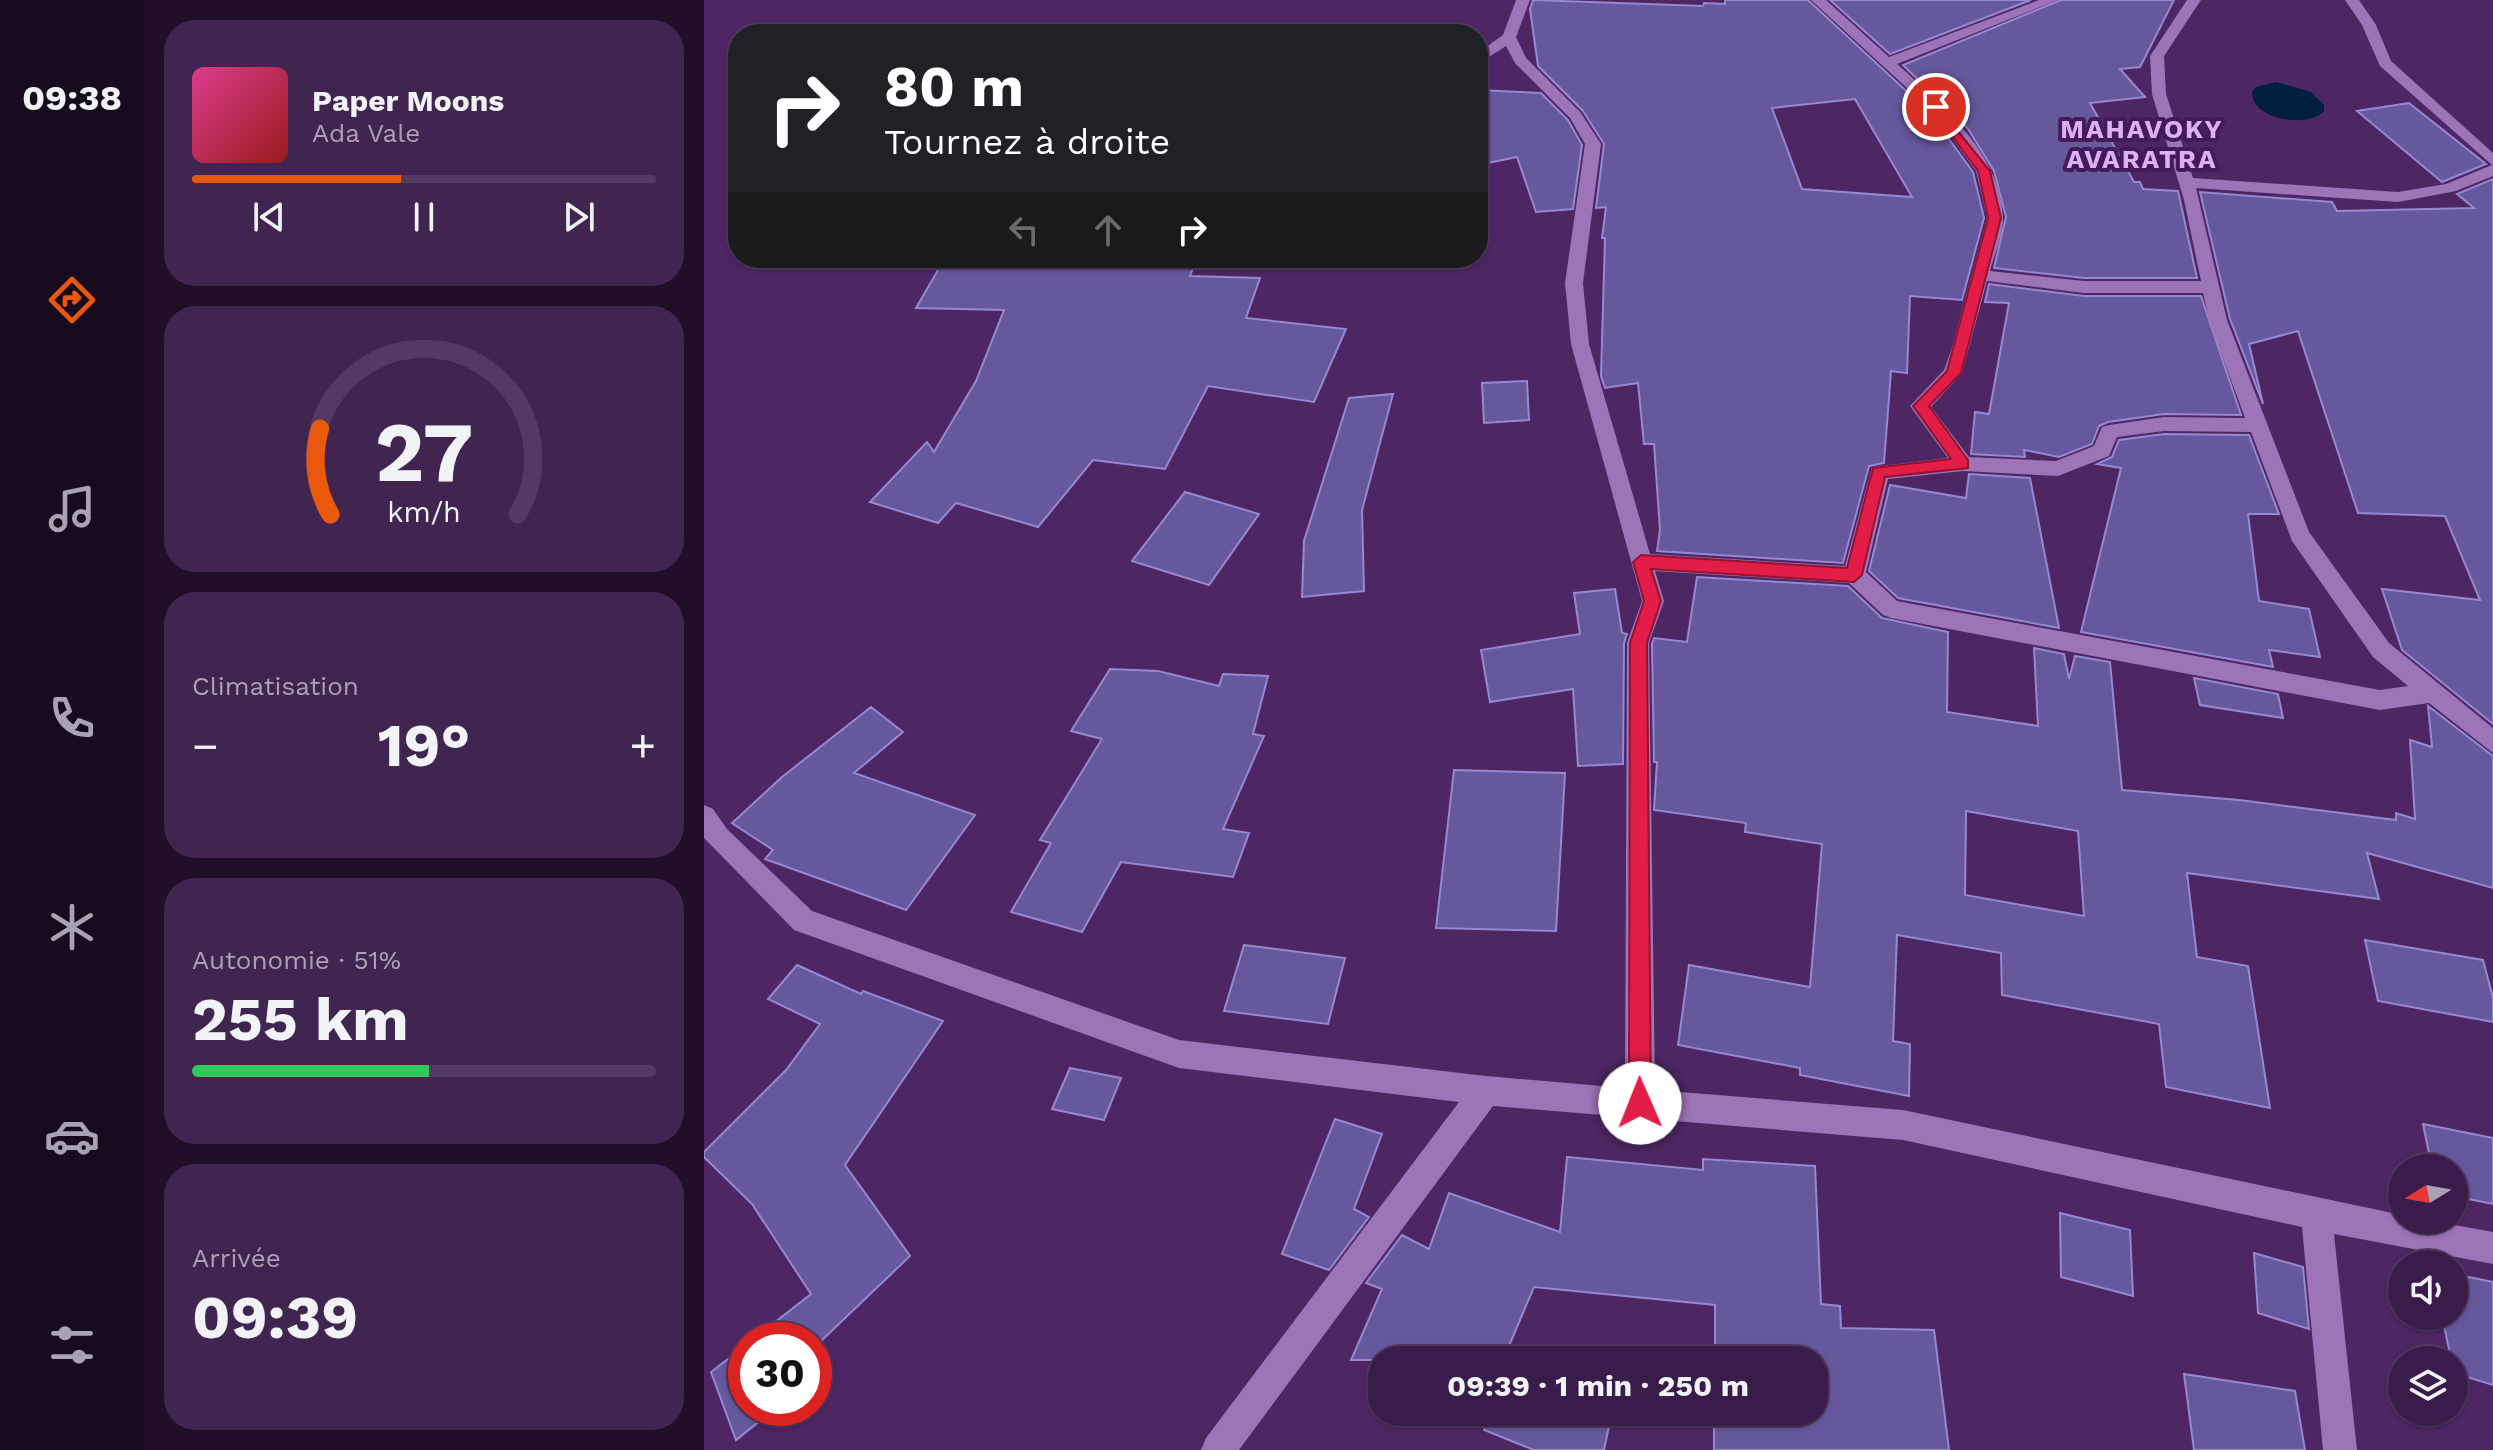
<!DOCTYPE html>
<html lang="fr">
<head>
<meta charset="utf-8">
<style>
	:root { --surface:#3a1c4a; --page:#412551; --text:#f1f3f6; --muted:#aba1b5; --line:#543a62; --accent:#ea580c }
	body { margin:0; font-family:"Work Sans",sans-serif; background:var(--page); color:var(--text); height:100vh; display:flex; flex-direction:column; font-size:30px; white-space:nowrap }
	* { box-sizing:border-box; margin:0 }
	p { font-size:26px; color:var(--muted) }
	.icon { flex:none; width:44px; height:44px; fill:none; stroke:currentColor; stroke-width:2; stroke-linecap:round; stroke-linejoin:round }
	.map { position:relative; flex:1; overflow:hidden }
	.details { display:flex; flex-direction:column; gap:20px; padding:20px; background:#200f29; width:560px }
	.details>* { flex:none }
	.banner { position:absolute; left:24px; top:24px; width:760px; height:244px; border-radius:32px; box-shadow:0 2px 6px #0004,0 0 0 2px var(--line); background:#202124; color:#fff; overflow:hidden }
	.needle { width:52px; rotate:259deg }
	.controls { position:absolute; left:1684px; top:1154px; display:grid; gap:16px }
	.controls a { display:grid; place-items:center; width:80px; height:80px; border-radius:50%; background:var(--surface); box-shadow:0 2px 6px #0004,0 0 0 2px var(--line); font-size:40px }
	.speed { position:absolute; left:24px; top:1322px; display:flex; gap:16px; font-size:40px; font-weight:700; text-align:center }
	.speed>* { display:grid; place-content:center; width:104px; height:104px; border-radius:50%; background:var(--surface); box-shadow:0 2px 6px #0004,0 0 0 2px var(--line); line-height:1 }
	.speed .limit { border:12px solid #d22; background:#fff; color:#111 }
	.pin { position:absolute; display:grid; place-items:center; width:68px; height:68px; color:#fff; margin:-34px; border:4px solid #fff; border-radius:50%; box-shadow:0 2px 8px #0007 }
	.me { position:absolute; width:88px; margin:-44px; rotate:359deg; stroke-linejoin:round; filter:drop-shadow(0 0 6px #0008) }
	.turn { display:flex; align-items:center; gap:28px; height:168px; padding:0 24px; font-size:36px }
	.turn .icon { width:104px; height:104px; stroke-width:2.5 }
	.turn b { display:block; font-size:56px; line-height:68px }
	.lanes { display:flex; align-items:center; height:76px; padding:0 24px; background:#0003; justify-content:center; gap:40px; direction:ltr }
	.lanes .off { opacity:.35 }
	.big { font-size:60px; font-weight:700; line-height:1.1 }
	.details .card { flex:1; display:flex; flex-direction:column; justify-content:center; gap:12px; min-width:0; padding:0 28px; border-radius:32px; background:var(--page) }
	.details .dial { align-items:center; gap:0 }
	.dial svg { height:208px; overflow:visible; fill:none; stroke:var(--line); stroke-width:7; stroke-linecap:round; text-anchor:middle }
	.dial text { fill:var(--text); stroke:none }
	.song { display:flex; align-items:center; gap:24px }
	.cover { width:96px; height:96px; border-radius:12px; background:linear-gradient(135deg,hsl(330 70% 55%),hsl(0 70% 35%)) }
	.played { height:8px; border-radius:4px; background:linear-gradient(90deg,var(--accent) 45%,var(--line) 45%) }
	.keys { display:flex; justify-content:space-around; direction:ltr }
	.heat { display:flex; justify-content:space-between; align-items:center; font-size:44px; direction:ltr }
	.charge { height:12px; border-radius:6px; background:linear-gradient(90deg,#34c759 51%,var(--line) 0) }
	.trip { position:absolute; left:664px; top:1346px; width:460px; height:80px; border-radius:32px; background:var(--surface); box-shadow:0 2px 6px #0004,0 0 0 2px var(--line); font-weight:700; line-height:80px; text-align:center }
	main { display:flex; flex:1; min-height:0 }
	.dock { display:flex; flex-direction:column; width:144px; justify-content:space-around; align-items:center; background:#170b1e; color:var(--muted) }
	.dock .icon { width:56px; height:56px }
	.dock .on { color:var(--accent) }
	.dock b { font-size:36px; color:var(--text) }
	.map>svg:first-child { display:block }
	.water { fill:#001e3f }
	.building { fill:#66589d; stroke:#9688d2; stroke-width:2; fill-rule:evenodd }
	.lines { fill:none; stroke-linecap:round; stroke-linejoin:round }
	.minor { fill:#9e74b8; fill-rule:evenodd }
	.route { fill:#e11d48; stroke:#92132f; stroke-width:2 }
	.labels { text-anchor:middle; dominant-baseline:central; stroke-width:8; stroke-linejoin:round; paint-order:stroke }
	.far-district-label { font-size:26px; font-weight:bold; letter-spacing:2px; fill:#dcb0f8; stroke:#431b58 }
</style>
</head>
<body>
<main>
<nav class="dock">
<b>09:38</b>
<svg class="icon on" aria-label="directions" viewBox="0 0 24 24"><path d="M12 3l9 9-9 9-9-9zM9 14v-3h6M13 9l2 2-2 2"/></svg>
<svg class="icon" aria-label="music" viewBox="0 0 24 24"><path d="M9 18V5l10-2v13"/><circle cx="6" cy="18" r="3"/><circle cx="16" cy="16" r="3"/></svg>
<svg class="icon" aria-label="phone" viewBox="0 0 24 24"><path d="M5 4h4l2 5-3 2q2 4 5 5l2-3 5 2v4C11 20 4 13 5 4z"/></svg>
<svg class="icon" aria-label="climate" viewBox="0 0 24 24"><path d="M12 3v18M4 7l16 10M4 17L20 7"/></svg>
<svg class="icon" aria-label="car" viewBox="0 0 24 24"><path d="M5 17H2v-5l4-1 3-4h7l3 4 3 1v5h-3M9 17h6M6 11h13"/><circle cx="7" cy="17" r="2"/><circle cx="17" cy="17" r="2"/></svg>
<svg class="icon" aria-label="filters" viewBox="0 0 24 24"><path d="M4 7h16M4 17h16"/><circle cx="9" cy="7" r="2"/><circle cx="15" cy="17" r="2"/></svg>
</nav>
<section class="details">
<div class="card">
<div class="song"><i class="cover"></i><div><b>Paper Moons</b><p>Ada Vale</p></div></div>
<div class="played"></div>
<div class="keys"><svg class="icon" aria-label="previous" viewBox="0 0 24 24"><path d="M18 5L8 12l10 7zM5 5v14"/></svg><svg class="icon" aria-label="pause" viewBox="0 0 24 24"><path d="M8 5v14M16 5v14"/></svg><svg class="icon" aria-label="next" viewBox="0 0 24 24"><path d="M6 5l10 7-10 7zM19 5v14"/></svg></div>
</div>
<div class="card dial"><svg viewBox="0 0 100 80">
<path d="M14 69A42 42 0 1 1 86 69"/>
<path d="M14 69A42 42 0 0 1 10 36" stroke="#ea580c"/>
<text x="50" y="56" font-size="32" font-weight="700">27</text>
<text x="50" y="72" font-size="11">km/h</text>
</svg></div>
<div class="card"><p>Climatisation</p>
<div class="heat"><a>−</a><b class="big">19°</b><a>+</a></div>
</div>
<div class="card"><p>Autonomie · 51%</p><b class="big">255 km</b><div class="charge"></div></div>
<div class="card"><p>Arrivée</p><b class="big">09:39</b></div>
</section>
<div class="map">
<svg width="1789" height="1450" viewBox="0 0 1789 1450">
	<rect width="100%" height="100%" fill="#4d2663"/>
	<path class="water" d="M1572,82L1607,92L1620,105V111C1603,129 1548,120 1548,92L1552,87Z"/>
	<path class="building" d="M829,0L999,6L1000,3L1021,4V0H1104L1225,112L1269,172L1280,218L1258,300L1206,296L1203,373L1187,371L1180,463L1165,466L1139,563L953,551L956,530L950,444H940L934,383L901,388L897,376L901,238H898L902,207L892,208L900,144L879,111L834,66L826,9ZM1151,99L1208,197L1098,189L1068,108Z
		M1126,0H1327L1186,54Z
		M1357,0H1470L1436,67L1416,69L1441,97L1386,103L1430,182H1436L1439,189L1474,191L1493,278H1380L1290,268L1302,217L1290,171L1264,129L1199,65Z
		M774,90L837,93L864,120L878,145L869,209L832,212L813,157L774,165Z
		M1705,103L1782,164L1738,182L1653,111Z
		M1789,179V724L1698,650L1678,589L1776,600L1741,516L1654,513L1594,331L1545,344L1559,404L1526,319L1496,192L1628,202L1633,211L1770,208L1753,194Z
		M241,258H493L486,276L556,278L542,318L642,329L610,402L504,386L461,469L389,460L334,527L252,503L234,523L166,502L223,442L230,452L272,381L300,310L212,308Z
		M1285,284L1380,296H1497L1537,415L1460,414L1404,422L1395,426L1388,444L1355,457L1320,450L1321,457L1267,454L1271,412L1285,414L1305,303L1281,302Z
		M823,381L825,420L780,423L778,383Z
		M689,394L658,510L660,591L598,597L600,541L645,398Z
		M1460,434L1545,435L1575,514H1544L1555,601L1605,609L1616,657L1565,650L1569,667L1377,632L1417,468L1393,464L1408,457L1415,440Z
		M1265,474L1326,478L1355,628L1194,598L1165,571L1186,485L1262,498Z
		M481,492L555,514L505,585L428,561Z
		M993,577L1144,586L1178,618L1244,632L1243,712L1334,726L1330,648L1360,654L1365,679L1371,656L1406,662L1418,790L1535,800L1692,820V813L1711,819L1706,740L1728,747L1724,706L1789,756V888L1663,853L1675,899L1483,873L1493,957L1544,966L1566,1108L1462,1087L1455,1024L1298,995L1297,953L1193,935L1189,1041L1206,1044L1205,1096L1096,1075V1068L974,1045L985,965L1106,987L1118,844L1041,832L1042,823L950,810L953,762H950L948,644L950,638L983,642ZM1262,811L1374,831L1380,916L1261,895Z
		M911,589L918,633L923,634L920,643L919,764L874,766L869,689L786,702L777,650L876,634L870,593Z
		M406,669L454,671L515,686L519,674L564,676L549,734L560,736L519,829L545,833L529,877L417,862L378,932L307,912L347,843L336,840L398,739L367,731Z
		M1490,678L1574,694L1579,718L1496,705Z
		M167,707L199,732L150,773L271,815L202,910L61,859L69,850L28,823L78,777Z
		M750,770L861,773L852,931L732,928Z
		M1661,940L1779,960L1789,998V1022L1674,1001Z
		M540,945L641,958L624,1024L520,1011Z
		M93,965L157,994L159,991L239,1021L141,1165L206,1256L116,1342L125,1365L110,1377V1340H48L107,1294L48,1204L0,1157V1152L82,1070L116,1024L64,999Z
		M366,1068L417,1078L400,1120L348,1109Z
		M631,1119L678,1134L650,1209L665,1217L625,1270L578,1254Z
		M1719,1124L1789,1138V1204L1750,1196V1168H1728Z
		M863,1157L999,1170V1159L1111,1166L1117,1304L1136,1306L1137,1328L1230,1330L1245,1450H1010V1412H1110V1360H1011V1305L830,1287L799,1360H647L678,1289L662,1283L698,1235L725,1249L745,1193L856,1232Z
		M1356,1213L1426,1230L1429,1296L1357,1277Z
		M1550,1253L1599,1267L1605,1329L1554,1313Z
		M1750,1274L1789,1282V1385L1750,1373L1738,1316H1750Z
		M42,1345V1408H72L32,1440L7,1372Z
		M1480,1374L1591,1391L1601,1450H1490Z
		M786,1412H908L900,1450H830L780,1430Z"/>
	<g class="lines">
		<path class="minor" d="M812,0H826L812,37L822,58L877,113L897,144L879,283L885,344L946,554L1141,566L1168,467L1244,458L1206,406L1240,370L1248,348L1283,218L1272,171L1227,110L1107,0H1122L1185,57L1335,0H1354L1193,64C1236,102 1297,154 1299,217C1300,233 1290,255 1286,271L1380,281H1497L1480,200L1448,94L1446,56L1483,0H1497L1460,56L1462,94L1489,178L1694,192L1742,184L1788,165L1676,66L1658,25L1641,0H1655L1672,25L1687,61L1789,153V176L1752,191L1694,202L1492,188L1523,320L1605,532L1685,643L1789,728V753L1725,703L1676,710L1187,618L1179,615L1145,583L951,571L960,601L945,643L951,1090L1199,1110L1698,1215V1220H1723L1789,1232V1264L1630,1234L1653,1450H1619L1598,1227L1199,1140L789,1106L535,1450H497L502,1438L755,1102L475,1068L90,930L0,838V805L9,809L23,829L108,911L475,1040L782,1076L921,1088L923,643L938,601L867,344L861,283L881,144L866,118L811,63L802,46L774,64V53L799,35ZM1283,281L1380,293H1499L1505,320L1541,418L1460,417L1405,425L1398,427L1390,446L1352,461L1265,457L1227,407L1258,373ZM1460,431L1547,432L1588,541L1669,657L1704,686L1676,690L1193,601L1162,572L1184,479L1259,471L1354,476L1405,456L1413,437Z"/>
	</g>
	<path class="route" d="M1232,104L1286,171L1297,218L1257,373L1225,406L1264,460V468L1181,477L1158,575L1150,582L947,569L957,601L943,643L947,1103L944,1111L936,1114L928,1111L925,1103L926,643L940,601L929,562L937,555L1143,568L1169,468L1247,459L1209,406L1243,371L1284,218L1274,171L1226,107Z"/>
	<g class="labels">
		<g class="far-district-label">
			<text x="1438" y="129">MAHAVOKY<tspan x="1438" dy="30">AVARATRA</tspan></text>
		</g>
	</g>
</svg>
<div class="controls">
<a><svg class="needle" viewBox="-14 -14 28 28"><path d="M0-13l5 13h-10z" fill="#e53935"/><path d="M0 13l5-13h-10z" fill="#aba1b5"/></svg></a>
<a><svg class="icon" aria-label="sound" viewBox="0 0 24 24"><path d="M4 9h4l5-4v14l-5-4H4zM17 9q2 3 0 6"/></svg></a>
<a><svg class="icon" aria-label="layers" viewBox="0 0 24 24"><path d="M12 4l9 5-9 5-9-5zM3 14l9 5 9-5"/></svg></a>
</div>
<div class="speed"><div class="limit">30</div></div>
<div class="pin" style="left:1232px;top:107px;background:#d93025"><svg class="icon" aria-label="arrive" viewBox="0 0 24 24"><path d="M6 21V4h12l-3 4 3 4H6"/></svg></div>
<svg class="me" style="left:936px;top:1103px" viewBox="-20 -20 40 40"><circle r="19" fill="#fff"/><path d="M0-13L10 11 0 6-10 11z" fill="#e11d48"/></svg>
<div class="trip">09:39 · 1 min · 250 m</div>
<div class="banner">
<div class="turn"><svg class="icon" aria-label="right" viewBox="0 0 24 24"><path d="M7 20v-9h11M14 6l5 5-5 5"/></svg><div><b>80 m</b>Tournez à droite</div></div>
<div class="lanes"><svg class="icon off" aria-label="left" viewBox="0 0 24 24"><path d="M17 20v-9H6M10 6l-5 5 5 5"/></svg><svg class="icon off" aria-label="ahead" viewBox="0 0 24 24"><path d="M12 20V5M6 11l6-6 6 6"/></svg><svg class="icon" aria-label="right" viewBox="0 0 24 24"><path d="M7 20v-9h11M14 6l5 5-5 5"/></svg></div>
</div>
</div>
</main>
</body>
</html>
